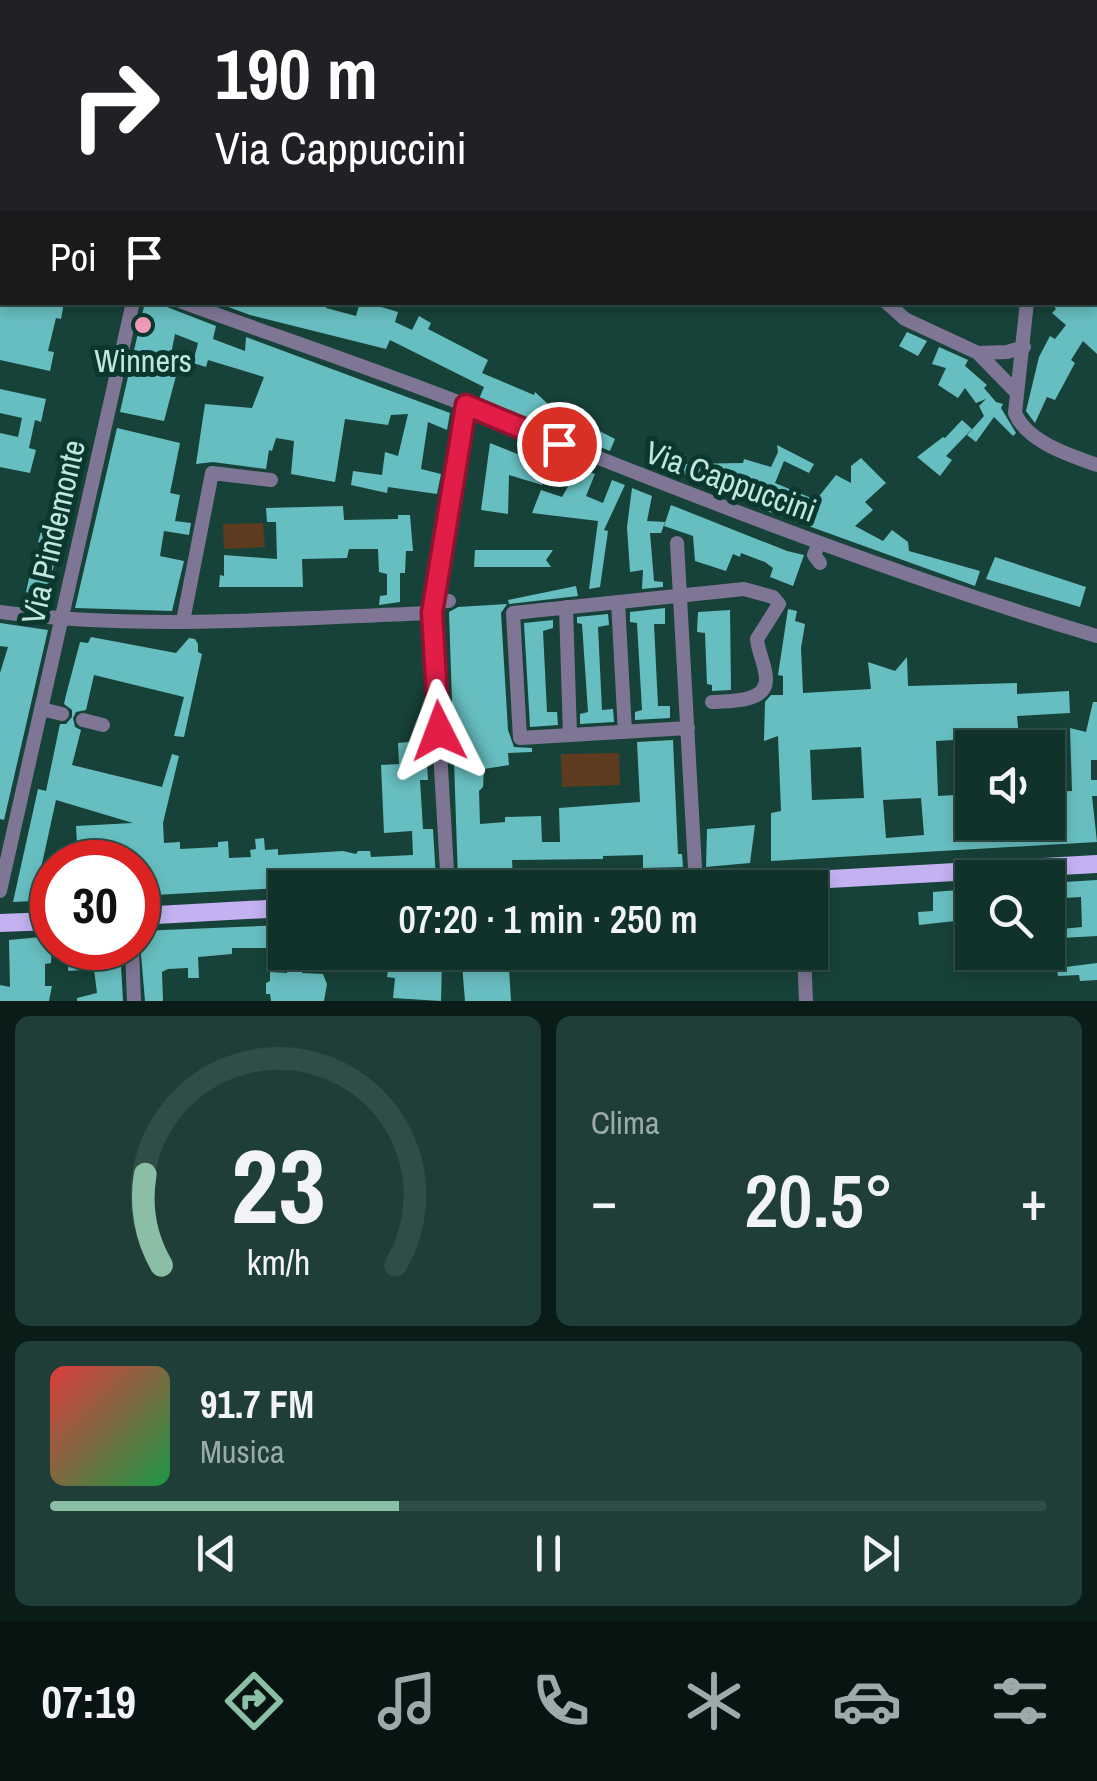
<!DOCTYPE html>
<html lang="it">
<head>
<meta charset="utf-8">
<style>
	:root { --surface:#11322b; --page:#1e3e37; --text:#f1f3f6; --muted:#9caaa9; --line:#304d47; --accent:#8abfa5 }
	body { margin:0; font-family:"Archivo Narrow",sans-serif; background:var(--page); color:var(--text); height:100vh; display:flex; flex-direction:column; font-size:38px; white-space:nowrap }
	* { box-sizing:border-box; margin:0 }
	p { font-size:32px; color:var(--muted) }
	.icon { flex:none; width:55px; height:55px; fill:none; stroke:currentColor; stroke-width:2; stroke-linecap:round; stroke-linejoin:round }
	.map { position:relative; height:1001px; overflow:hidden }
	.side { display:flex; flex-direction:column; gap:15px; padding:15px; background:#091c18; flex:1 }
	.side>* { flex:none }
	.top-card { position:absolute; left:0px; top:0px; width:1098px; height:305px; box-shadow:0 5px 15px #0003,0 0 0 2px var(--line); background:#202124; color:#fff; overflow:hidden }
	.fabs { position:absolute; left:955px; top:730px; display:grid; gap:20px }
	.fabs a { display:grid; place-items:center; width:110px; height:110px; border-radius:0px; background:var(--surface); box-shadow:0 5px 15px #0003,0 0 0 2px var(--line); font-size:50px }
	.speed { position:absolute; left:30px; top:840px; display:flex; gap:20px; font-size:50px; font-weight:700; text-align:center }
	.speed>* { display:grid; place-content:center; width:130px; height:130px; border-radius:50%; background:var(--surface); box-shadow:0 5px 15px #0003,0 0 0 2px var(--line); line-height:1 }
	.speed .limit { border:15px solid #d22; background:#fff; color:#111 }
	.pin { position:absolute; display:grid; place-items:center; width:85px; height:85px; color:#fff; margin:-42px; border:5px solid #fff; border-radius:50%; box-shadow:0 2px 10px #0007 }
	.me { position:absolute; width:110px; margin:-55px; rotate:357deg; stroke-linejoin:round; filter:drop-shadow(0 0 8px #0008) }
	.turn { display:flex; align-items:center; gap:35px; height:210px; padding:0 50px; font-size:45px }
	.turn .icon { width:130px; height:130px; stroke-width:2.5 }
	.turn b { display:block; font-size:70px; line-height:85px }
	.then { display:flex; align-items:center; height:95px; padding:0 50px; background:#0003; gap:20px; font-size:38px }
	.big { font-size:75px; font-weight:600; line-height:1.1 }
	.side .card { flex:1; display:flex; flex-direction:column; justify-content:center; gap:15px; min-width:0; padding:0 35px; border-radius:15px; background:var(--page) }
	.side .dial { align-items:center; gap:0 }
	.dial svg { height:260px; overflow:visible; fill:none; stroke:var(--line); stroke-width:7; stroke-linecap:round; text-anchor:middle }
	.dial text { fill:var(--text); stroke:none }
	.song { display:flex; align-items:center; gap:30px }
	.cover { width:120px; height:120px; border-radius:15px; background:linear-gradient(135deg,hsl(0 70% 55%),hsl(140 70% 35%)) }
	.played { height:10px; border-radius:5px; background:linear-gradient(90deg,var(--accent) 35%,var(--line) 35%) }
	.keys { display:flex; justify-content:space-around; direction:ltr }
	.heat { display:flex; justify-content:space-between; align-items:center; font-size:55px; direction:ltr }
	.side .tiles { flex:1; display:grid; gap:15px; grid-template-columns:1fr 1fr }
	.card:last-child { grid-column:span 2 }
	.trip { position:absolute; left:268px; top:870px; width:560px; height:100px; border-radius:0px; background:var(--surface); box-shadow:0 5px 15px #0003,0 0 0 2px var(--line); font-weight:600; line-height:100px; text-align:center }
	.menu { display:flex; height:160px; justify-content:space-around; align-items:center; background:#071411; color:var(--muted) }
	.menu .icon { width:70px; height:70px }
	.menu .selected { color:var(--accent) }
	.menu b { font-size:45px; color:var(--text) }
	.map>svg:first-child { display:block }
	.green { fill:#5e3b1f }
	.building { fill:#67bec0; fill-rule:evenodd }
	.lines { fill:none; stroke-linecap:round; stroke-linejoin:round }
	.minor { stroke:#7f7695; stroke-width:14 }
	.major { stroke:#c3b1f1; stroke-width:18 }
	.route-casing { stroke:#92132f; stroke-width:25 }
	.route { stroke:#e11d48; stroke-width:18 }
	.poi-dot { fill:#ef9ab8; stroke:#0a382f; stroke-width:4 }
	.labels { text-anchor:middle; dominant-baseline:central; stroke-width:10; stroke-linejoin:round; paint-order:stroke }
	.poi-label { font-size:32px; fill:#c1e6dc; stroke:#0a382f }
	.street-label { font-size:32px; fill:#c1e6dc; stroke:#0a382f }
</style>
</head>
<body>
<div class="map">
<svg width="1097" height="1001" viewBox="0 0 1097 1001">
	<rect width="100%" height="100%" fill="#174239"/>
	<path class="green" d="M263,523L265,547L224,549L223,524Z
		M619,753L620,785L562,787L561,754Z"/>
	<path class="building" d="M0,302H64L61,319L56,318L48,351L54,352L50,371L0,360Z
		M145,302H154L216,326L213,339L245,351L246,337L450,413L447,430L428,422L421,469L441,474L437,494L388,487L387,493L351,485L353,471L382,475L385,452L398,456L408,414L391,415L388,425L345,419L335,482L291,474L294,441L276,438L272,451L269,450L266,469L213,462L196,464L205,404L252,408L264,377L208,360L206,367L193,363L198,343L175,334L167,374L176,376L164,421L120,412Z
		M215,302H328L326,308L356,316L360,302H378V306L398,312L395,322L412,330L419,316L431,323L428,329L488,360L482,373L534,395L535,392L561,416L558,421L587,434L590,426L615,439L610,451L479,399L484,387L390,340L386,349L250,315Z
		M1050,302H1097V354L1083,341L1071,360L1075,363L1061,389L1055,400L1047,397L1035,423L1026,411L1039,357L1050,336L1055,339L1066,325L1052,313L1056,309Z
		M907,332L927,341L918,356L899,346Z
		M939,347L968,360L965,366L987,385L984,388L996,402L1003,404L1001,408L1016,433L1013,436L994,417L976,442L967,435L984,416L979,406L986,399L976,403L965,388L958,398L938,385L946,368L932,364Z
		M0,389L46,399L41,422L35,420L29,448L36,450L30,473L0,467V433L18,437L22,418L0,413Z
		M962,420L972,429L946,456L952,460L940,476L917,457L943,437L945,438Z
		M117,428L180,443L170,493L180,495L175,521L191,523L189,535L164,531L160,556L184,561L172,611L75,608Z
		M490,443L548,466L547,471L553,457L595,474L586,496L603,503L612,480L625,485L604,530L608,531L600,587L589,589L598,521L532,513L541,490L562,497L571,481L546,472L542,485L509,475L508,514L481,510Z
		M777,445L814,464L809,473L784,461L775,483L816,500L836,475L851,483V466L861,458L886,483L865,502L873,510L855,526L883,541L892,530L908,542L909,551L980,571L975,586L764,510L682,473L658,469V464H671L674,453L686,455L683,464L743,463L744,459L771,467L778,452Z
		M59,488L72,491L44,606L33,603L35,595L26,592L30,574L40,576L47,544L38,542L43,525L52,527Z
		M632,488L652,496L647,521L665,522L661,533H650L654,581L663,582V587L642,589L643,570L630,572L627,527Z
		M671,505L787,551L804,555L793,586L770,577L773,568L765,562L741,553L740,557L733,554L726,571L695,561L693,536L664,526Z
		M343,506L344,520L398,519V515H410L413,551H406L405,573H400V602L379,605L380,596L387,595V574L379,572L378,549H349L347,558L302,559L303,587H219L220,575L224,576V555L277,559L276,522H267L266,508Z
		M475,550H553L546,560L551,567H474Z
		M995,557L1086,587L1080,607L986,579Z
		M576,586L578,596L509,604L508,600Z
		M507,604L501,613L508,730L514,747L532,748V752L508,753L509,765L484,769L483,787L479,791L480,824L505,822V817L541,816L542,842H560L559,808L640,802L637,742L673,740L678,854H682L683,867L643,868V855L603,856V859L512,860L513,877L458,880L449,612L458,607Z
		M665,608V624H654L658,706H670V718L635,720V712L642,710L637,623L630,622V612Z
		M788,609L797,611L795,621L805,624L801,648L803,693L871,689L868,662L895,671L907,657L908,686L1017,683V694L1069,691L1070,713L1017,716L1020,748H990V738L936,741L938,796L972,794V822H1048V792L1072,791L1070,728L1086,732L1093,702H1097V760H1091V780H1097V796H1092L1097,842L771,861V813L781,811L778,736L764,741L765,702L771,695H783V676L778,675ZM861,747L864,798L812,800L810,750ZM921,798L924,835L886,838L883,800Z
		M730,610L731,690L712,691V685L707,684L705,633L697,632L698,612Z
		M608,614L609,625L598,627L602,710L613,709L614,722L580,724V714L588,712L582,624L577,623V617Z
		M553,620V628L543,631L547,712H557L558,725L530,727L524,623Z
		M0,623L48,630L4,820L0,819V673L8,647L0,646Z
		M91,637L176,653L189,638L195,639L198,644V652L202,654L184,737L174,736L184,697L94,675L86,710L76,712L73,718L75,727L81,730L72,765L162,787L172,754L179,756L163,823L164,843L180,842V849L218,847V842L228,841L229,858L251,857L250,850L256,849L255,839L264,838L265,850L278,849V855L343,851L356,854L358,851H370L371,857L413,855L412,831L384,833L381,765L399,764L398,743L419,741L420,763H427L428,780H420L423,829H433L436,879L138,896V862H78L76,826L133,823L56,800L40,873L52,872V900L13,902L38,789L46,791L60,724H66L72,717V710L64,704L66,695L80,642L88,643Z
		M755,825L750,863L706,867L707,829Z
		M1097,880V936L1061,938V929L1082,927L1081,897L1048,899V883Z
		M972,889V906L955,908V921L919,925L918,912L933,911V892Z
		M285,925V948H232V954L198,957L199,978H188V968L168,969L162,972L163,1001H145L139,931Z
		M52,936L51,963L45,964V986H52L49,1001H0V985L10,987L9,940Z
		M70,948H120L123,1001H77V998L97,993L94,969L68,971Z
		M287,952H303L302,973L323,974L327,984L324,1001H271L270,994H266V983L270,981V972L287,973Z
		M461,952H508L511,1001H465Z
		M420,960L442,961L441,1001L393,998L395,978L387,977L389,963L419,964Z
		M1097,963V980L1080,981L1079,975L1058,976L1057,968Z"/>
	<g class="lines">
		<path class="minor" d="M829,0V2
			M911,0V2
			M1095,0L1097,22
			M478,2L485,0
			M701,2V0
			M0,17L2,18
			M1095,83H1097
			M1095,138H1097
			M0,232L2,233
			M182,302C278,337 374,369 468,406C676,489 883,572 1097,636
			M886,302L905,319L978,353L1017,393
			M1027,302L1015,413C1027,442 1069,455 1097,465
			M978,353L1007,352L1024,347
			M677,543L696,886
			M819,543L814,555L820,563
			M434,602L449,601
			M618,602L625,732
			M566,607L570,735
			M0,612C142,631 289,618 432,613
			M183,621L212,473L271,480
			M41,709L62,714
			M83,720L103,725
			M688,728L520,738L513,613L744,589L773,597L779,604L757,639C758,652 766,666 766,679C767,703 728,701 712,702
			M448,888L432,613L466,405
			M0,891L133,302
			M132,948L134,1001
			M804,952L806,1001"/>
		<path class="major" d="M667,888L1097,864
			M138,916L285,908
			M0,923L52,921"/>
	</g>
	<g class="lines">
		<g class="route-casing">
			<path id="route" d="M439,731L432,613L466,405L559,444"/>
		</g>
		<use href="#route" class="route"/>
	</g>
	<circle class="poi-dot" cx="143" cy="325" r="10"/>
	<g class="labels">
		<g class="poi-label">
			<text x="143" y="360">Winners</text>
		</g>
		<g class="street-label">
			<text transform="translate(731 481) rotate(20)">Via Cappuccini</text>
			<text transform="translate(53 532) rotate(-77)">Via Pindemonte</text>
		</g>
	</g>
</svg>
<div class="fabs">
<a><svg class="icon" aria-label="sound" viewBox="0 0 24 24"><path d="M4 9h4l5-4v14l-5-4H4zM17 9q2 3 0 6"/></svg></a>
<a><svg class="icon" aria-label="search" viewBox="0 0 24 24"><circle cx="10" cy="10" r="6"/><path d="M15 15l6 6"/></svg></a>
</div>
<div class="speed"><div class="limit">30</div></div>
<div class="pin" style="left:559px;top:444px;background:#d93025"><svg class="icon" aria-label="arrive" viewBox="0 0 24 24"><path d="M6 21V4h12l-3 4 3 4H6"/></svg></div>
<svg class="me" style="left:439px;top:731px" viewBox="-20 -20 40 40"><path d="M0-17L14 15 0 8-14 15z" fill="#e11d48" stroke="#fff" stroke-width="4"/></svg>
<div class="trip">07:20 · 1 min · 250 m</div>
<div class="top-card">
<div class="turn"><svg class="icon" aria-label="right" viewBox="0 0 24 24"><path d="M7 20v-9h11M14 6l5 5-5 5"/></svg><div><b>190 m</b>Via Cappuccini</div></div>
<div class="then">Poi<svg class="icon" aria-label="arrive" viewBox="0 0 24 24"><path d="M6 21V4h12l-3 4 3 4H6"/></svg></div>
</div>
</div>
<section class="side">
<div class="tiles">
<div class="card dial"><svg viewBox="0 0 100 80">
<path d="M14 69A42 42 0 1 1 86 69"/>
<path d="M14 69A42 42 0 0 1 9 41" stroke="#8abfa5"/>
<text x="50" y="56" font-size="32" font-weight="700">23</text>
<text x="50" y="72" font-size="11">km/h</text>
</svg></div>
<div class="card"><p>Clima</p>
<div class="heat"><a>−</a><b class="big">20.5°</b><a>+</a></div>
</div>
<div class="card">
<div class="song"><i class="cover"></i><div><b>91.7 FM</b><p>Musica</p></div></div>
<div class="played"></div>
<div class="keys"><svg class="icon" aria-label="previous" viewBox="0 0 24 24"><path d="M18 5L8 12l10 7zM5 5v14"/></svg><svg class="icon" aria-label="pause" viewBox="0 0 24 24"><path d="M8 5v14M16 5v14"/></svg><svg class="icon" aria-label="next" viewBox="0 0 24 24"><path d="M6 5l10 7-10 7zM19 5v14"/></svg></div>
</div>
</div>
</section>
<nav class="menu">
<b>07:19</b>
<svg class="icon selected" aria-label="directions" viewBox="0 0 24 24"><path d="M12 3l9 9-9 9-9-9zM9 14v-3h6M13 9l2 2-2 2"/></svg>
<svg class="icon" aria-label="music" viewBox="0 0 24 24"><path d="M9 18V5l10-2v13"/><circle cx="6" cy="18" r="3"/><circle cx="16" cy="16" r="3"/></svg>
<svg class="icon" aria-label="phone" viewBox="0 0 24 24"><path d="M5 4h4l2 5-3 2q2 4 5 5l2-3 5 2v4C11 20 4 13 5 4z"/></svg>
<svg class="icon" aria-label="climate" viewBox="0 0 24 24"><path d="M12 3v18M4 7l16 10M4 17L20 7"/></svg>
<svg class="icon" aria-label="car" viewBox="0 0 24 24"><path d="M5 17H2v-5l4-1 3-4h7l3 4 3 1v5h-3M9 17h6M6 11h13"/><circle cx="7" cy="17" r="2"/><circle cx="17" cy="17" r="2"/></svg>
<svg class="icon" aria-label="filters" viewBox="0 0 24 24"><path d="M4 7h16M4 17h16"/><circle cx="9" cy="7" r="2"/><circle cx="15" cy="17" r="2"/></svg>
</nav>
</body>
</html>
